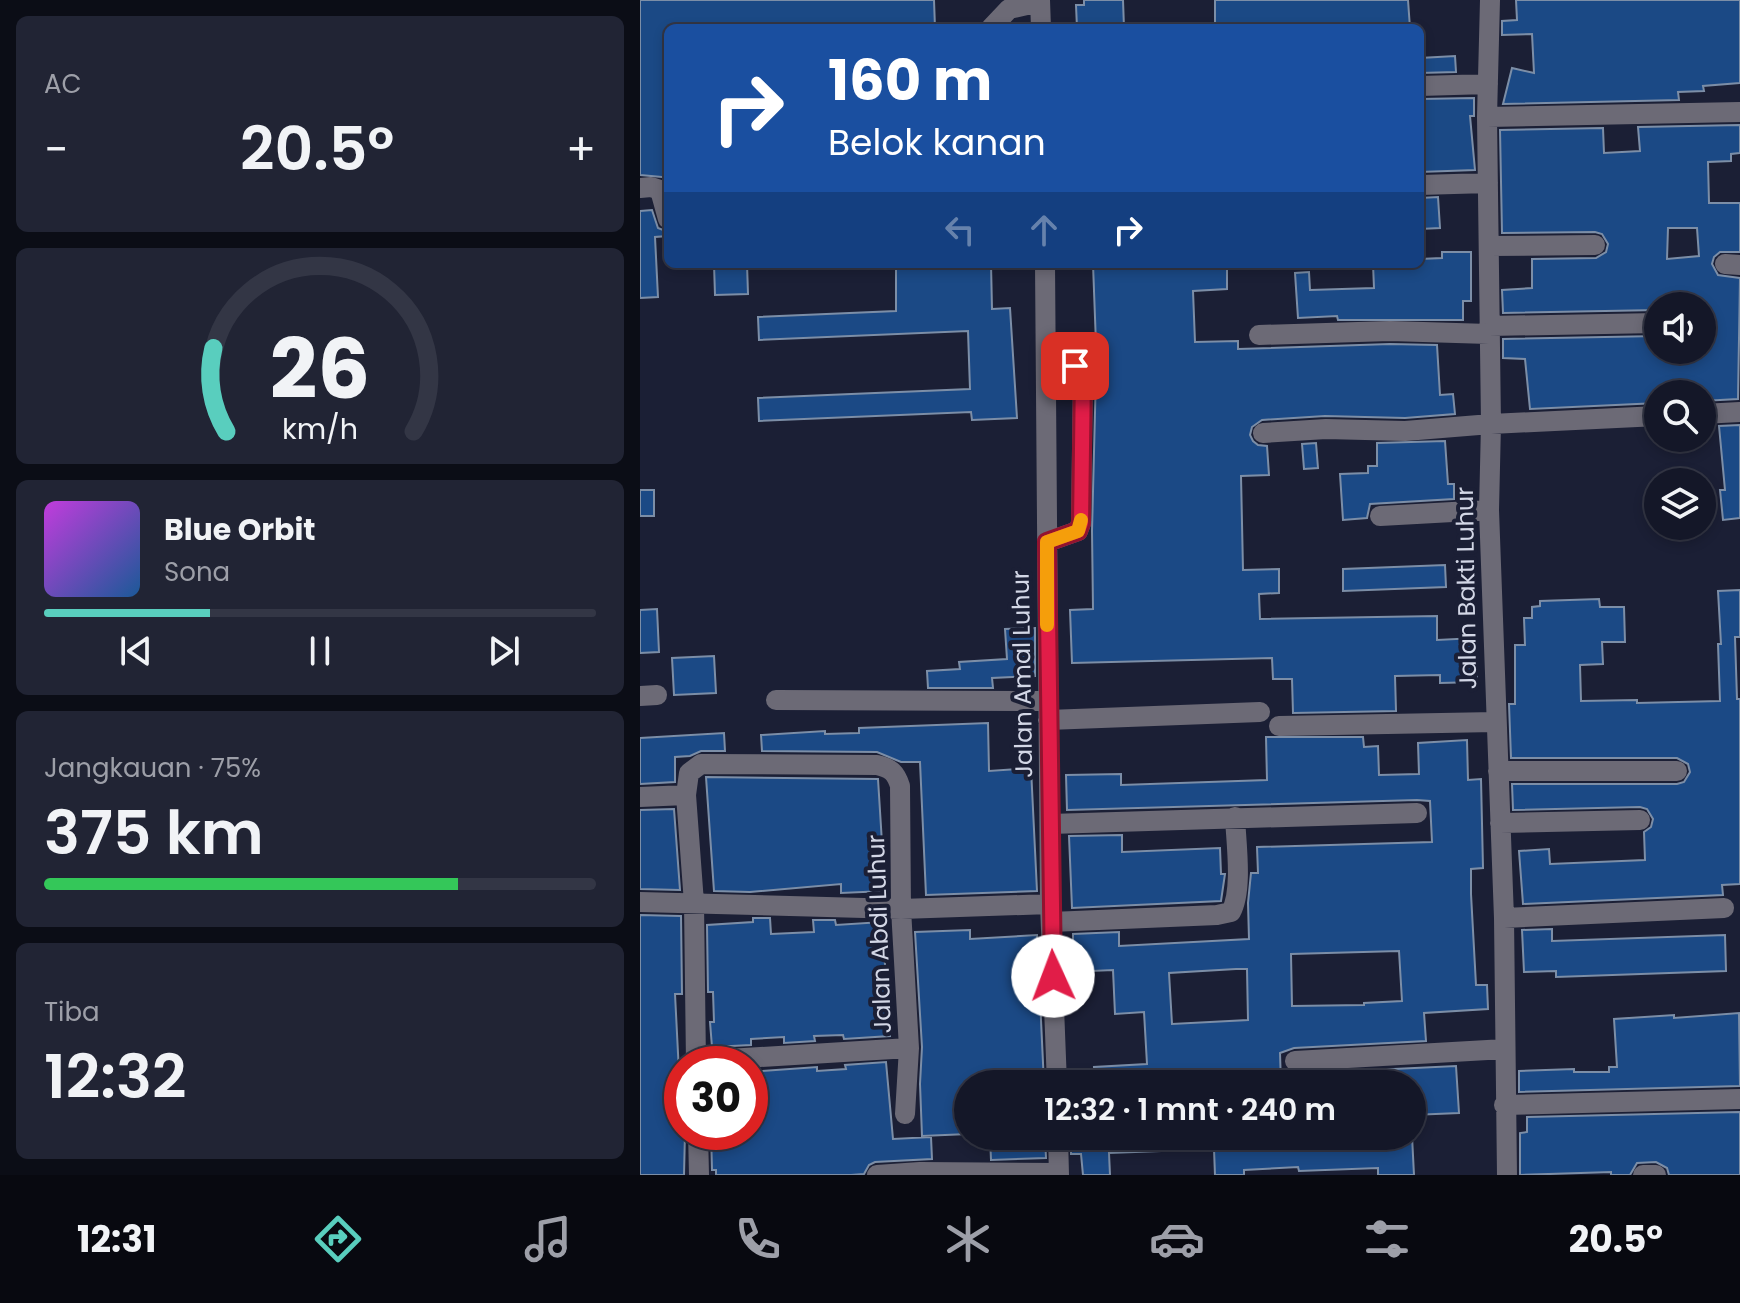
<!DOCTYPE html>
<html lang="id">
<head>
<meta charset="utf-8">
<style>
	:root { --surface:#141728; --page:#212434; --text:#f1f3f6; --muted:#9d9fa8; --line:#333645; --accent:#59cebe }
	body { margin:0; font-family:Poppins,sans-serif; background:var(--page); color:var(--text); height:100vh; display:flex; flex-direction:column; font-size:30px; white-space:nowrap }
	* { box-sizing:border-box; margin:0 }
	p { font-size:26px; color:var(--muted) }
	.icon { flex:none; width:44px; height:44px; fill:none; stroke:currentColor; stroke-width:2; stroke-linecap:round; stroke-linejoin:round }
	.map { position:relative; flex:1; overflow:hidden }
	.sheet { display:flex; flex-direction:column; gap:16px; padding:16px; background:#0b0d16; width:640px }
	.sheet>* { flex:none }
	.top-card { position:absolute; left:24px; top:24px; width:760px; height:244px; border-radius:12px; box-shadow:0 4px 12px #0003,0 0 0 2px var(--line); background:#1a4fa0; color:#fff; overflow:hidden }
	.controls { position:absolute; left:1004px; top:292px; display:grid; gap:16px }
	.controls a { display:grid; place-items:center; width:72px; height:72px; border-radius:50%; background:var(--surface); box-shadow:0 4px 12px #0003,0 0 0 2px var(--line); font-size:40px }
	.speed { position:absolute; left:24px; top:1046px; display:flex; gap:16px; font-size:40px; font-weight:700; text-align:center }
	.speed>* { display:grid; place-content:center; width:104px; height:104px; border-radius:50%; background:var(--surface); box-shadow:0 4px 12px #0003,0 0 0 2px var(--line); line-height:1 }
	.speed .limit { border:12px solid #d22; background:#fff; color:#111 }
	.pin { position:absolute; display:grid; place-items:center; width:68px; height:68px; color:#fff; margin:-34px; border-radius:16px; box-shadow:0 4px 12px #0006 }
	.me { position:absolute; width:88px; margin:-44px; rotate:358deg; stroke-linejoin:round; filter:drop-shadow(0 0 6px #0008) }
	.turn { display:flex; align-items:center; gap:28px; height:168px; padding:0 32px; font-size:36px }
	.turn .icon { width:104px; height:104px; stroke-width:2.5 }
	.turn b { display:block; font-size:56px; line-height:68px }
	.lanes { display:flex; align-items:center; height:76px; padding:0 32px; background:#0003; justify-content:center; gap:40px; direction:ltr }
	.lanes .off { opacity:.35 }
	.big { font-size:60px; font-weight:600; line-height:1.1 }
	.sheet .widget { flex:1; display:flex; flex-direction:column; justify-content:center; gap:12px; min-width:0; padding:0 28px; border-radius:12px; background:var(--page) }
	.sheet .dial { align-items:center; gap:0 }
	.dial svg { height:208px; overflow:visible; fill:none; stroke:var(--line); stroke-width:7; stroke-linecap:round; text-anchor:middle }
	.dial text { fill:var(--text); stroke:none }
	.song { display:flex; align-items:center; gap:24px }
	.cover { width:96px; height:96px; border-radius:12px; background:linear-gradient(135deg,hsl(290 70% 55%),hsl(210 70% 35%)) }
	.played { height:8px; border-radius:4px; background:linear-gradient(90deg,var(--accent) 30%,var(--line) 30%) }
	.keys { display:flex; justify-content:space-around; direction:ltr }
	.heat { display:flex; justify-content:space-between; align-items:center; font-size:44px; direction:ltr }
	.charge { height:12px; border-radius:6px; background:linear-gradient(90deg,#34c759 75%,var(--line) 0) }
	.trip { position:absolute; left:314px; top:1070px; width:472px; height:80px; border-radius:40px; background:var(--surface); box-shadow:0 4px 12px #0003,0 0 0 2px var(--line); font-weight:600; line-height:80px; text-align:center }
	.tab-bar { display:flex; height:128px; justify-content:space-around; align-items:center; background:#080910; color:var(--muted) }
	.tab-bar .icon { width:56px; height:56px }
	.tab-bar .selected { color:var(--accent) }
	.tab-bar b { font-size:36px; color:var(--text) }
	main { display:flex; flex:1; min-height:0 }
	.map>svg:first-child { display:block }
	.building { fill:#1b4985; stroke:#7c8ea7; stroke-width:2; fill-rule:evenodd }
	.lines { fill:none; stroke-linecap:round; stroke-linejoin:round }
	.minor { stroke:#6c6a76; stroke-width:20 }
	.route-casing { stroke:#92132f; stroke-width:20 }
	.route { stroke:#e11d48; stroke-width:14 }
	.slow { stroke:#f59e0b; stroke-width:14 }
	.labels { text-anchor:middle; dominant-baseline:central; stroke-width:8; stroke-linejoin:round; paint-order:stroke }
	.street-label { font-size:24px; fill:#d3d7e6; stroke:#1b1f35 }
</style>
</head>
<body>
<main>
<section class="sheet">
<div class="widget"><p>AC</p>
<div class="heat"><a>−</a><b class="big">20.5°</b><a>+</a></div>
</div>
<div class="widget dial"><svg viewBox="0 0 100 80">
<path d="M14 69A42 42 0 1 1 86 69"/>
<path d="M14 69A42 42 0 0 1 9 37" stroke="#59cebe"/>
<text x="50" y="56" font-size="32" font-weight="700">26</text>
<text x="50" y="72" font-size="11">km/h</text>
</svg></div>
<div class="widget">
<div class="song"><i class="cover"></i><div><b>Blue Orbit</b><p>Sona</p></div></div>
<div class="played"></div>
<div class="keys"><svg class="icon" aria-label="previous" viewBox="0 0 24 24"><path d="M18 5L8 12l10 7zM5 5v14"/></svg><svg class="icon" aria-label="pause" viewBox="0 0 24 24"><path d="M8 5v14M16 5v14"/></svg><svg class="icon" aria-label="next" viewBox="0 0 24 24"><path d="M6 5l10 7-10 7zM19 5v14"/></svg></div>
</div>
<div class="widget"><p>Jangkauan · 75%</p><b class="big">375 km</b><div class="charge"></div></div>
<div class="widget"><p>Tiba</p><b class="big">12:32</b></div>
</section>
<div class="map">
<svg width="1100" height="1175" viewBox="0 0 1100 1175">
	<rect width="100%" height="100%" fill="#1b1f35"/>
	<path class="building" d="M0,0H294L295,28H28V177H22L0,175Z
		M444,0H483L484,28H437L436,5H444Z
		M575,0H768L770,28H575Z
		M876,0H1100V83L1063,86L1064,91L1038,92L1039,100L863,104L872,68L894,73L892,34L862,35V21L877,20Z
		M815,56L816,72L780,73V58Z
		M834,98V116H830L835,170L780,172V99Z
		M1100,125V153L1091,154V161L1068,162L1069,203H1100V252H1080L1074,257L1072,264L1078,275L1100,278L1098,399L1062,401V394H1018V403L890,409L885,359L863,358V339L1018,336V350H1062V306H1018V310L863,313L862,290L892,288V259L956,258L966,252L968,244L962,234L955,232L862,233L860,130L963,128L964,153L1000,151L998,127ZM1028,228H1057L1059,256L1027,259Z
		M798,197L800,228L780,229V198Z
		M12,210L18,228L28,232V236L15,237L18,297L0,298V211Z
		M802,252H831V301H823V320H698L697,316L658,318L655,273L669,272L670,290L734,288L733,264H780V259L802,258Z
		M74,264H107L108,294L75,295Z
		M256,264H351L352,309L370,308L377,418L332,420L331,412L119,421L118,398L330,389L328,331L119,340L118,317L256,311Z
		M453,264H587V289L553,291L555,342L598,341V349L750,344L797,345L800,395L813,394L815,414L765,418L685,416L622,420L612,427L610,435L613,441L618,445L627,446L629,475L601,476L603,570L639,569V593L619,594L620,619L797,616V640L836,638L837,682L800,683V675L755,676L756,711L653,713L652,679H633L632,658L432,663L430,610L453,609L452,531L456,373L449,360L448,344H456Z
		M1100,425V518L1083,520L1080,490H1085L1079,426Z
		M805,441L808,484H814V499L730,504L727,518L703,520L700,474L728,473V466H737V443Z
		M676,443L678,468L664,469L662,444Z
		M0,490H14V516H0Z
		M805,565L806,587L703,591V569Z
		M1100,590V637H1095L1097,699H1100V884L1082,885L1083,895L883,904L879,851L909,849L910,864L1005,860L1004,832L1011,827L1013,819L1007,809L1000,807L873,810L872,784H1037L1044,782L1050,772L1048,764L1037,758H871L869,704H875V645H885L884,618H892V607L900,606V601L959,599L960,607H984L985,642H962L963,664L940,665L941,701L997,700V703L1080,701L1078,644H1081L1078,591Z
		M17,609L19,652L0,653V610Z
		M395,628V676L352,678L353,688H288L287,671L320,669L319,662L367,659L365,629Z
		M74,656L76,693L34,695L32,658Z
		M348,723L349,771L391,768L397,891L286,895L280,762H261L237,752L122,751L121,735L185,731V734L219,733V728Z
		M84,733L85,751H61L50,756L35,757V782L0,784V738Z
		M626,737H723L724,747L738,746L739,775L779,774L778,743L827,740L828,780L841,779L843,868L831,869V894L836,985H847L848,1009L784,1013L786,1041L654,1048L640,1053L641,1084H455L454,1067L507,1064L504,1012L475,1014L473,970L429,972L428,942H433V934L479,932V946L609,939L608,903L611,873H618L617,847L792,842L790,801L777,800L427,810L426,775L481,774V785L627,780ZM759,951L762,1001L724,1003V1005L652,1006L651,954ZM596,969H607L608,1020L532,1024L529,973Z
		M66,777L238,779L245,891L201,893V884L110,892L74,891Z
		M34,809L40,890L0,889V810Z
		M482,835V852L580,848L581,874H585L581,901L432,908L429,836Z
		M0,915L41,916L42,994H35L42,1132H45L44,1175H0Z
		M113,918H130L131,934L174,932L173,920H195L196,925L242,922L250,1036L204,1039L203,1035L174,1036L175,1041L144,1043V1037L111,1039V1045L72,1047L70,1022H74L73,992H68L67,925L113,922Z
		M912,929V941L1085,935L1086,971L916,977V971L884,972L882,930Z
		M330,930V939L397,935L404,1084H328V1134L282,1136L280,1084L282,1047L275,932Z
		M1099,1013L1100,1086L879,1092V1071L934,1069V1072H969V1067H977L974,1019L1034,1015V1018Z
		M246,1062L253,1139L291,1137L292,1159L235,1162L229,1165L224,1174L211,1175H76V1170H72L71,1132H110V1072L177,1067V1071L206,1069L205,1065Z
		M816,1066L819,1113L772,1115V1084H671L670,1073Z
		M1100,1112V1175H1029L1027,1168L1016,1162L997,1163L990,1175H971V1172L880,1175V1133L887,1132V1117Z
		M350,1136H405L406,1158L351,1160Z
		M431,1136H772L774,1175H738V1168L659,1171L658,1167L604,1170V1175H575L574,1149L469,1153L470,1175H443L441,1154H431Z"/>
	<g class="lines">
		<path class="minor" d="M400,0L401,28
			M850,0L847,117L851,424L849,510L864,918L867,1175
			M351,28L369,9L400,2
			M780,86L848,84
			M847,117L1100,112
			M780,185L848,183
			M0,188L11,187L20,190L28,219
			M849,246L955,245
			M405,264L410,904L417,1084
			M1085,264L1100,265
			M849,326L1018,323
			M619,335L750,331L849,334
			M406,364C419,364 436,361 443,373L441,523L438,531L407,542
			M1062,414L1100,412
			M623,433L686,429L765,431L851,424L1018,416
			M740,516L849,510
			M0,696L17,695
			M136,700L408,701
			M408,720L620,712
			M639,726L855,722
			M858,771H1037
			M0,797L46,795
			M860,823L1000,820
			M410,824L777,813
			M0,902L261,909L410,904
			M864,918L1084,908
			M411,922L577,915L591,912C603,890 596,842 595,817
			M55,1061L269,1048
			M655,1061L865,1049
			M56,1064L54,903L46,795L49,773L61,764L237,765C251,768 256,773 260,786L261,909L269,1048L265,1114
			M864,1105L1100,1099
			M58,1132L59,1175
			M418,1136L419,1175
			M237,1175L280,1172L419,1173
			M1003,1175H1016"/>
	</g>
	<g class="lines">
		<g class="route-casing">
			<path id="route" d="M413,976L407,542L438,531L441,523L443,373L435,366"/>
		</g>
		<use href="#route" class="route"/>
		<path class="slow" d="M407,625V542L438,531L441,520"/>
	</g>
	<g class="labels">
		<g class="street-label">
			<text transform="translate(826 588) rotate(-91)">Jalan Bakti Luhur</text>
			<text transform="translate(382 674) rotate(-91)">Jalan Amal Luhur</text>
			<text transform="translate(239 934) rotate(-92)">Jalan Abdi Luhur</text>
		</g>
	</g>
</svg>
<div class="controls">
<a><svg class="icon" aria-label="sound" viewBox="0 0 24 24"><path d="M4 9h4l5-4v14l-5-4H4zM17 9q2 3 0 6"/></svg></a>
<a><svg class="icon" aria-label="search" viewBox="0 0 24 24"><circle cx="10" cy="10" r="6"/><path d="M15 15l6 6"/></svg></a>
<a><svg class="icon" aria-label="layers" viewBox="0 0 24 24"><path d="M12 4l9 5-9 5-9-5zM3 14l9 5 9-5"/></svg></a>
</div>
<div class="speed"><div class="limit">30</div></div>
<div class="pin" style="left:435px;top:366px;background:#d93025"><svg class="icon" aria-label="arrive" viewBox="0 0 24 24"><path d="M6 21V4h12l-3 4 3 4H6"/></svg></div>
<svg class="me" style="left:413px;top:976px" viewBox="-20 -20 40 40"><circle r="19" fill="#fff"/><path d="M0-13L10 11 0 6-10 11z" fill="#e11d48"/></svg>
<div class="trip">12:32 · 1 mnt · 240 m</div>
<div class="top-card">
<div class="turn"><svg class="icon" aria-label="right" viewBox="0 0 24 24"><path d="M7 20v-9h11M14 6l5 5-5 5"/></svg><div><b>160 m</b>Belok kanan</div></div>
<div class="lanes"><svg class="icon off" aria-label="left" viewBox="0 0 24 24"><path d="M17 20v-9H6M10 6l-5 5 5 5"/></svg><svg class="icon off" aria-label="ahead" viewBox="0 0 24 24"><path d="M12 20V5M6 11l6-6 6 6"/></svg><svg class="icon" aria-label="right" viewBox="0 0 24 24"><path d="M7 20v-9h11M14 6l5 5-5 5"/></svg></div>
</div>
</div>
</main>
<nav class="tab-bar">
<b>12:31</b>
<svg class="icon selected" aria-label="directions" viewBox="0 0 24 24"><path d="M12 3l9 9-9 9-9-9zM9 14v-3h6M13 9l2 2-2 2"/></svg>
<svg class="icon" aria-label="music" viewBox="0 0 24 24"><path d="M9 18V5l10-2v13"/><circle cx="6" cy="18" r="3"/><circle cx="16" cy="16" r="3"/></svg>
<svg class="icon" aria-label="phone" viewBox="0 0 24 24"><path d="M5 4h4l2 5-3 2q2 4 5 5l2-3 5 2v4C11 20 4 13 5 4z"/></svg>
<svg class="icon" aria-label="climate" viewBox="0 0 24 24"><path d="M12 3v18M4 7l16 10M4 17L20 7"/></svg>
<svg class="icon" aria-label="car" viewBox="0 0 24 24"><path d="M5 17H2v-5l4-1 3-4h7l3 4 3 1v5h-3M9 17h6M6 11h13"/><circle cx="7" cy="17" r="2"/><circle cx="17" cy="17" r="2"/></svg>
<svg class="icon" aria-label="filters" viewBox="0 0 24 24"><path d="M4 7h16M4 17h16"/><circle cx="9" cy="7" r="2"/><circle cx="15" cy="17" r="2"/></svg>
<b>20.5°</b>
</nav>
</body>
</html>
